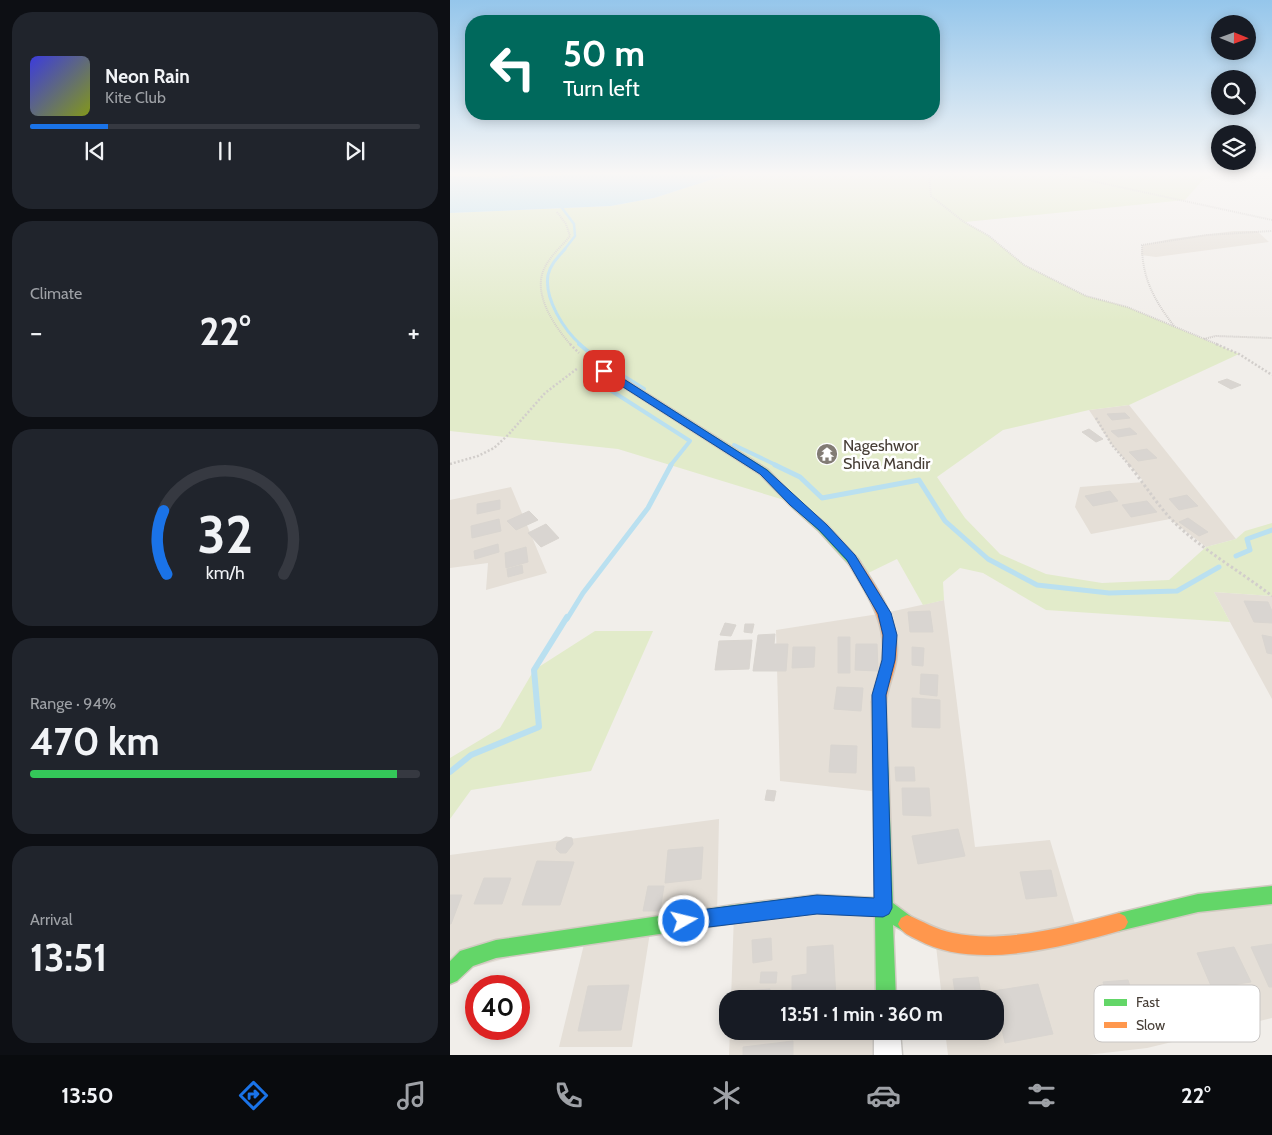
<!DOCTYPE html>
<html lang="en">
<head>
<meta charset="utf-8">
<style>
	:root { --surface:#171b24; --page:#20242c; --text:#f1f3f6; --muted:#9ea1a6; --line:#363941; --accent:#1a73e8 }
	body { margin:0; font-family:Cabin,sans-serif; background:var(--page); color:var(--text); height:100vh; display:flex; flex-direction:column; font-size:19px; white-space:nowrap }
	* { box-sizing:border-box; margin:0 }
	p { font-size:16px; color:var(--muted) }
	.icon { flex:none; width:28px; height:28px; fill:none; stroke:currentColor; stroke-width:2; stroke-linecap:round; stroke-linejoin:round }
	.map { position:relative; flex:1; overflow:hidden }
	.sheet { display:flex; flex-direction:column; gap:12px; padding:12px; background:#0d0f14; width:450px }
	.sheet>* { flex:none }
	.banner { position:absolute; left:15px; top:15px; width:475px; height:105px; border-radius:20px; box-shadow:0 2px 12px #0003; background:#00695c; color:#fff; overflow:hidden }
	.needle { width:32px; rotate:91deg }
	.fabs { position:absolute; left:761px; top:15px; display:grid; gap:10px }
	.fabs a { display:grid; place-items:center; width:45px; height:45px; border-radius:50%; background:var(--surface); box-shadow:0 2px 12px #0003; font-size:25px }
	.speed { position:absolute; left:15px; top:975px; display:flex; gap:10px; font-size:25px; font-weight:700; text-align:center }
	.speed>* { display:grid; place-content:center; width:65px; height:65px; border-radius:50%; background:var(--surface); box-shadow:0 2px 12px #0003; line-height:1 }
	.speed .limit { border:8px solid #d22; background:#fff; color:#111 }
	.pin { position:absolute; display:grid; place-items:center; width:42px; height:42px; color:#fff; margin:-21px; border-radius:10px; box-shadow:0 2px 8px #0006 }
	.me { position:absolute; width:55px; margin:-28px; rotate:82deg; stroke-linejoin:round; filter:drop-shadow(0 0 4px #0008) }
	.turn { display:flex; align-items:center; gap:18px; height:105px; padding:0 15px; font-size:22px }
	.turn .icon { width:65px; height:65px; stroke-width:2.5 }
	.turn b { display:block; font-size:35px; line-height:42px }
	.big { font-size:38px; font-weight:700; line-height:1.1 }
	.sheet .card { flex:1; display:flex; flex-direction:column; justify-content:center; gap:8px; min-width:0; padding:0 18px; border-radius:20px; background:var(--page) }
	.sheet .dial { align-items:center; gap:0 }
	.dial svg { height:130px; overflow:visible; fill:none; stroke:var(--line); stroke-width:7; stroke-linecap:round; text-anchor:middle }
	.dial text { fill:var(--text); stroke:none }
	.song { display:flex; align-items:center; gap:15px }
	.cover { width:60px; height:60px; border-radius:8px; background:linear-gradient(135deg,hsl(240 70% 55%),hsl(70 70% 35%)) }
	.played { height:5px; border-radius:2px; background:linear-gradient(90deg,var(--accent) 20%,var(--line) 20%) }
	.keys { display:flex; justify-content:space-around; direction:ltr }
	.heat { display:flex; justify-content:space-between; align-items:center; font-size:28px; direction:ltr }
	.charge { height:8px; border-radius:4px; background:linear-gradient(90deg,#34c759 94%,var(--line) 0) }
	.trip { position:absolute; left:269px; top:990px; width:285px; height:50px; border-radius:20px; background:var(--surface); box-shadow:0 2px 12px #0003; font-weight:700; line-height:50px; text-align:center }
	.tab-bar { display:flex; height:80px; justify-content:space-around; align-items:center; background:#090b0e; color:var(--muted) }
	.tab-bar .icon { width:35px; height:35px }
	.tab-bar .on { color:var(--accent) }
	.tab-bar b { font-size:22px; color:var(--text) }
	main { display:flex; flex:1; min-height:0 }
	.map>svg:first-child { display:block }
	.residential { fill:#e5dfd7 }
	.green { fill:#e2ebca }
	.water { fill:#bae0f0 }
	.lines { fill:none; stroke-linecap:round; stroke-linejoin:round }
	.stream-far4 { stroke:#bae0f0; stroke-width:2.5 }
	.stream-far3 { stroke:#bae0f0; stroke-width:3 }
	.stream-far2 { stroke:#bae0f0; stroke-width:4 }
	.stream-far1 { stroke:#bae0f0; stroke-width:5 }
	.stream { stroke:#bae0f0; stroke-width:6 }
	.building { fill:#d9d5d1; stroke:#d9d5d0 }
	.street-casing { stroke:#cdcac6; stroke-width:3 }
	.fast-casing { stroke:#d1cac1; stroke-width:3 }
	.slow-casing { stroke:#d1cac1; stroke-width:3 }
	.path-far2 { stroke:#d2cecb; stroke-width:2; stroke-dasharray:1 1; stroke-linecap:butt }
	.path-far1 { stroke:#d2cecb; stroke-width:2.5; stroke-dasharray:2 2; stroke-linecap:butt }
	.path { stroke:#d2cecb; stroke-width:3; stroke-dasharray:2.5 2.5; stroke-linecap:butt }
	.street { fill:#fdfcfc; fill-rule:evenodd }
	.fast { fill:#63d668; fill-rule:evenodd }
	.slow { fill:#ff974d; fill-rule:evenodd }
	.route { fill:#1a73e8; stroke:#114b97 }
	.labels { text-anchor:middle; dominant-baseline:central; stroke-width:5; stroke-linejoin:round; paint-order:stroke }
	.poi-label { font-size:16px; fill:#473e36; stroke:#fff; text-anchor:start }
	.key { fill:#fff; stroke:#c8c5c3; stroke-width:1 }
	.key-label { font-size:14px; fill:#473e36 }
</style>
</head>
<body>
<main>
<section class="sheet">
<div class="card">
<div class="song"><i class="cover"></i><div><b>Neon Rain</b><p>Kite Club</p></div></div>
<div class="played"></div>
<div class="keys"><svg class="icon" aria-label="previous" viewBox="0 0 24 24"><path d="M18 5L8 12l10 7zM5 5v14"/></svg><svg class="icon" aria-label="pause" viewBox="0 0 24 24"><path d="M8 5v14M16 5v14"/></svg><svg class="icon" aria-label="next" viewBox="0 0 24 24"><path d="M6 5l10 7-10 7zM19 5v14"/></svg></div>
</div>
<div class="card"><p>Climate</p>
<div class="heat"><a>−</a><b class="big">22°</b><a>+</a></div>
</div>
<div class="card dial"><svg viewBox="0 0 100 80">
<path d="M14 69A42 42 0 1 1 86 69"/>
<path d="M14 69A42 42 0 0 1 12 30" stroke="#1a73e8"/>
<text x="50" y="56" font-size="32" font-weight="700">32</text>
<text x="50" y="72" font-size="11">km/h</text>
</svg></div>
<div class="card"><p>Range · 94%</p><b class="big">470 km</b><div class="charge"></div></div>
<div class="card"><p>Arrival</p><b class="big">13:51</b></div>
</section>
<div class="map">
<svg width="822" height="1055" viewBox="0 0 822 1055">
	<rect width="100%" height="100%" fill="#f1eeea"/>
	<path class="residential" d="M784,231H807L819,242L706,257L691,255L692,245L721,239Z
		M679,405L786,539L756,547L720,519L641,534L625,507L630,487L694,482L662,445L639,410Z
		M61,487L97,573L36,590L38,563L0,568V500Z
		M764,592L822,596V699L780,622Z
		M494,600L525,847L600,840L628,934L822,895V1018L697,1048L637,1055H498L495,1031H545V999H492L485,937L447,922L436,999H281L284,914L432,907L430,792L330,781L326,630L435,613Z
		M269,819L267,916L201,926L182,1047H109L136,936L0,974V855Z
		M280,1031H437L438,1055H279Z"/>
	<path class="green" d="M0,174H130L58,178L0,176Z
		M279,174H771L753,180L735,200L515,222L539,236L574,265L636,296L677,307L789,354L679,405L639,410L553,430L487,477L515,518L550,554L596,574L652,583L719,580L756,547L786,539L795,531L822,523V596L764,592L780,622L596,610L533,573L510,568L493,582L494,600L473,605L447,559L412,576L344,503L168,449L0,431V213L161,206L204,198Z
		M145,631H203L141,771L21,790L0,819V758L50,728L84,670Z"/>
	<path class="water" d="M130,174H279L204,198L161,206L0,213V176L58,178Z"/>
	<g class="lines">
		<path class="stream-far4" d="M53,178L72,174
			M112,208L124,224L125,236L114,250"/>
		<path class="stream-far3" d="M115,249C108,257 100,265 98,275C94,299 114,330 131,345"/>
		<path class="stream-far2" d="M129,344L151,362L194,389
			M143,379L240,441L220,466
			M284,445L328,466"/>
		<path class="stream-far1" d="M325,465L350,477L372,498L469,480L495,521L538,559L587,585L659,593L727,591L769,567
			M786,556L800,550L797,539L822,530
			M117,619L133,593L198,508L221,465"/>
		<path class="stream" d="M0,772L21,755L89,727L84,670L117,617"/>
	</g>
	<path class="building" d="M777,379L791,385L781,389L768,382Z
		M675,413L680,418L662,420L657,414Z
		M680,428L687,434L668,437L661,431Z
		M639,429L653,439L646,442L632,432Z
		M697,449L707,458L688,461L679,452Z
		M660,491L668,501L643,506L635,496Z
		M737,495L748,506L729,510L719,499Z
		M50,500V509L27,514V504Z
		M697,501L707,512L681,517L672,505Z
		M79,511L88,520L66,530L57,521Z
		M738,518L758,532L749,536L729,522Z
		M49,519L51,531L22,538L21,526Z
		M96,524L109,538L91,547L78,533Z
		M48,544L49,552L25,559L24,551Z
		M76,547L78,562L56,568L55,553Z
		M72,565L73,573L58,577L57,569Z
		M794,601L818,602L822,611V623L804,622Z
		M480,611L483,632H460L458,612Z
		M275,623L286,625L281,636L270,635Z
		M295,624H304L302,633L294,632Z
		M325,634L324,644H338L336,671H303L308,635Z
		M812,635L822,637V654L817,653Z
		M388,637H400V673H388Z
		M302,640L299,669L265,670L269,641Z
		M406,644H427L428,671L405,670Z
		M343,647H365L364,667L342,668Z
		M462,647L474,648L473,666L462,665Z
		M471,674L488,675L487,696L470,694Z
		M387,687L413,688L411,711L384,709Z
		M462,698L490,700V728L462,727Z
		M381,745L407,746L406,773L379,772Z
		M445,767H464L465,781H446Z
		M452,788H479L481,816L453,815Z
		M317,790L326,791L324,801L315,800Z
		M508,829L515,856L468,864L462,836Z
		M116,837L122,838L123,844L116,853H110L106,849L107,843Z
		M253,847L251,879L215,883L218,850Z
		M87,861L124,862L110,905H72Z
		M601,870L607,896L576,899L570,872Z
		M34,878H61L52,904H24Z
		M198,886H214L210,911H193Z
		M0,895H12L1,924H0Z
		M321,938L322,960L303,963L302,940Z
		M822,944V987H819L801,947Z
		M383,945L386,999H342V976L357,974V947Z
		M784,947L801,982L762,988L747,953Z
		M311,972H327L326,983H310Z
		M528,977L532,999H506L503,979Z
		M678,980L691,1022L665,1024L653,982Z
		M588,984L603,1034L555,1043L543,991Z
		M179,985L171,1030L128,1031L138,986Z
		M320,989V999H294V991Z
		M343,1041V1055H293V1047Z"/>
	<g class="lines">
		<g class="street-casing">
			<path id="street" d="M424,1031H450L452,1055H424Z"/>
		</g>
		<g class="fast-casing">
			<path id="fast" d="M136,359H142L318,470L348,501L377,525L408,559L410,562L408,565H400L369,531L340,505L310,474L136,363Z
				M429,696L434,698L436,702L443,903L463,918L466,924L463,930L457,933L443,925L446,999H426L425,916L367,913L284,923L46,958L23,966L7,981L0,984V961L10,951L46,940L284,905L367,895L425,898L422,702L424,698Z
				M822,886V904L748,912L669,931L663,928L660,922L663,916L669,913L748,894Z"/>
		</g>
		<g class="slow-casing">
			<path id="slow" d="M404,558L408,559C428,590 452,622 446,661C444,675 437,688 436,702L434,706L429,708L424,706L422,702C423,687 430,674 432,660C438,622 416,593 398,562L400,559Z
				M669,913L675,916L678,922L675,928L669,931C611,947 525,971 468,940C460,936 452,933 448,924L451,918L457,915C473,921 486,930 503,933C555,944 619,926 669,913Z"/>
		</g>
		<path class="path-far2" d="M479,174L481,196L514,222L539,236L574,265L636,296L677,307L769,345
			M610,174L822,220
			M107,212L116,224L120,236C112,246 101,255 95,267C81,293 105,327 121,345
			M724,326C704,300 692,278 692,245L757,235L822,231
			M754,339L766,336L822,338"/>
		<path class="path-far1" d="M120,344L129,353
			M766,344L789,354L822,375
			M646,418L662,445L680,466
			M0,464L28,456L44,448L58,435L95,393L128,368"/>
		<path class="path" d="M679,465C693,482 706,503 721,519C749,548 790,571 822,596"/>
		<use href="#street" class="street"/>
		<use href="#fast" class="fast"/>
		<use href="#slow" class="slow"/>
	</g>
	<linearGradient id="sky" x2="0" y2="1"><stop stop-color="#95c6eb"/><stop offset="0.54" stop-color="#f9f7f6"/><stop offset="1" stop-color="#f9f7f6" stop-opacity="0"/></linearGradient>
	<rect width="822" height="322" fill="url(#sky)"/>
	<path class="route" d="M151,369H158L317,470L377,525L405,555L441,613L447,635L445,660L436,695L442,908L439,914L433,917L367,914L234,930L228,928L225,921L228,915L234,912L367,895L424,898L422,695L432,660L433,635L428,614L397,560L369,530L340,505L310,474L151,373Z"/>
	<defs>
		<g id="temple-disc" transform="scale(1.125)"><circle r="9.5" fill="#827c75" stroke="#fff"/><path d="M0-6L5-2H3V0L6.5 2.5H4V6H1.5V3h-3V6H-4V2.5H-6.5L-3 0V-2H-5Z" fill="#fff"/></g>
	</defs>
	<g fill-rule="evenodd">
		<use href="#temple-disc" x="377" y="454"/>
	</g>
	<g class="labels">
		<g class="poi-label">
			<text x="393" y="445">Nageshwor<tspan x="393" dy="18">Shiva Mandir</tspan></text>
		</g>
	</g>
	<rect x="644" y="985" width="166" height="57" rx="8" class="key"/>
	<rect x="654" y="999" width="23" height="7" fill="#63d668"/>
	<rect x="654" y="1022" width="23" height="6" fill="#ff974d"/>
	<g class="key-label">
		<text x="686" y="1007">Fast</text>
		<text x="686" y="1030">Slow</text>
	</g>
</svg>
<div class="fabs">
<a><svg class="needle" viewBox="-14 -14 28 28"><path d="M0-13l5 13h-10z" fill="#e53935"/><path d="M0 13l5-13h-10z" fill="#9ea1a6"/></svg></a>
<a><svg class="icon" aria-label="search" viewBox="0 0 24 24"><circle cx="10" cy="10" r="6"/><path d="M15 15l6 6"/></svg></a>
<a><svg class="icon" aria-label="layers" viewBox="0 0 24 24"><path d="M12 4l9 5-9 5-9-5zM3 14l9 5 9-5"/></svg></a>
</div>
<div class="speed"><div class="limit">40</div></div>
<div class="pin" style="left:154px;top:371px;background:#d93025"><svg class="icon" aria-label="arrive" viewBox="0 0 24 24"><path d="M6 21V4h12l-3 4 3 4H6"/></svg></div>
<svg class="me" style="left:234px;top:921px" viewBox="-20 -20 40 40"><circle r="17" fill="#1a73e8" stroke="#fff" stroke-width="3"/><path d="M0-11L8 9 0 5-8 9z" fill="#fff"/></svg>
<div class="trip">13:51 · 1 min · 360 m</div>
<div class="banner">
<div class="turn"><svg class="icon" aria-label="left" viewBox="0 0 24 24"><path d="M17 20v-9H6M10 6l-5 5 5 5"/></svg><div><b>50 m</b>Turn left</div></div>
</div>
</div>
</main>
<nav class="tab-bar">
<b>13:50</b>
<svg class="icon on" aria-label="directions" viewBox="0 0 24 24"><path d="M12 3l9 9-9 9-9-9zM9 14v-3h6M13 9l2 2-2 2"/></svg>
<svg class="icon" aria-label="music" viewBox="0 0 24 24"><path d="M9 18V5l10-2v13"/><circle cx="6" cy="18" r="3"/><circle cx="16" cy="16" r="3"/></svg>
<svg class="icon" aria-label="phone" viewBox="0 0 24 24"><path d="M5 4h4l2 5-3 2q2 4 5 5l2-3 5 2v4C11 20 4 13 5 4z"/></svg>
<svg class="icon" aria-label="climate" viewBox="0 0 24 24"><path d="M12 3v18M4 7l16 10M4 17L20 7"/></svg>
<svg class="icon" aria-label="car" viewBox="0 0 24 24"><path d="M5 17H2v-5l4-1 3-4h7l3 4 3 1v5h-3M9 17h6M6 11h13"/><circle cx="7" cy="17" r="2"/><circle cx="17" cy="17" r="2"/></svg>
<svg class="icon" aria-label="filters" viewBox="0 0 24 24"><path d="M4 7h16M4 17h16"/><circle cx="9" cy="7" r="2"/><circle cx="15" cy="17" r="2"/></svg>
<b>22°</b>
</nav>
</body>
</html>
